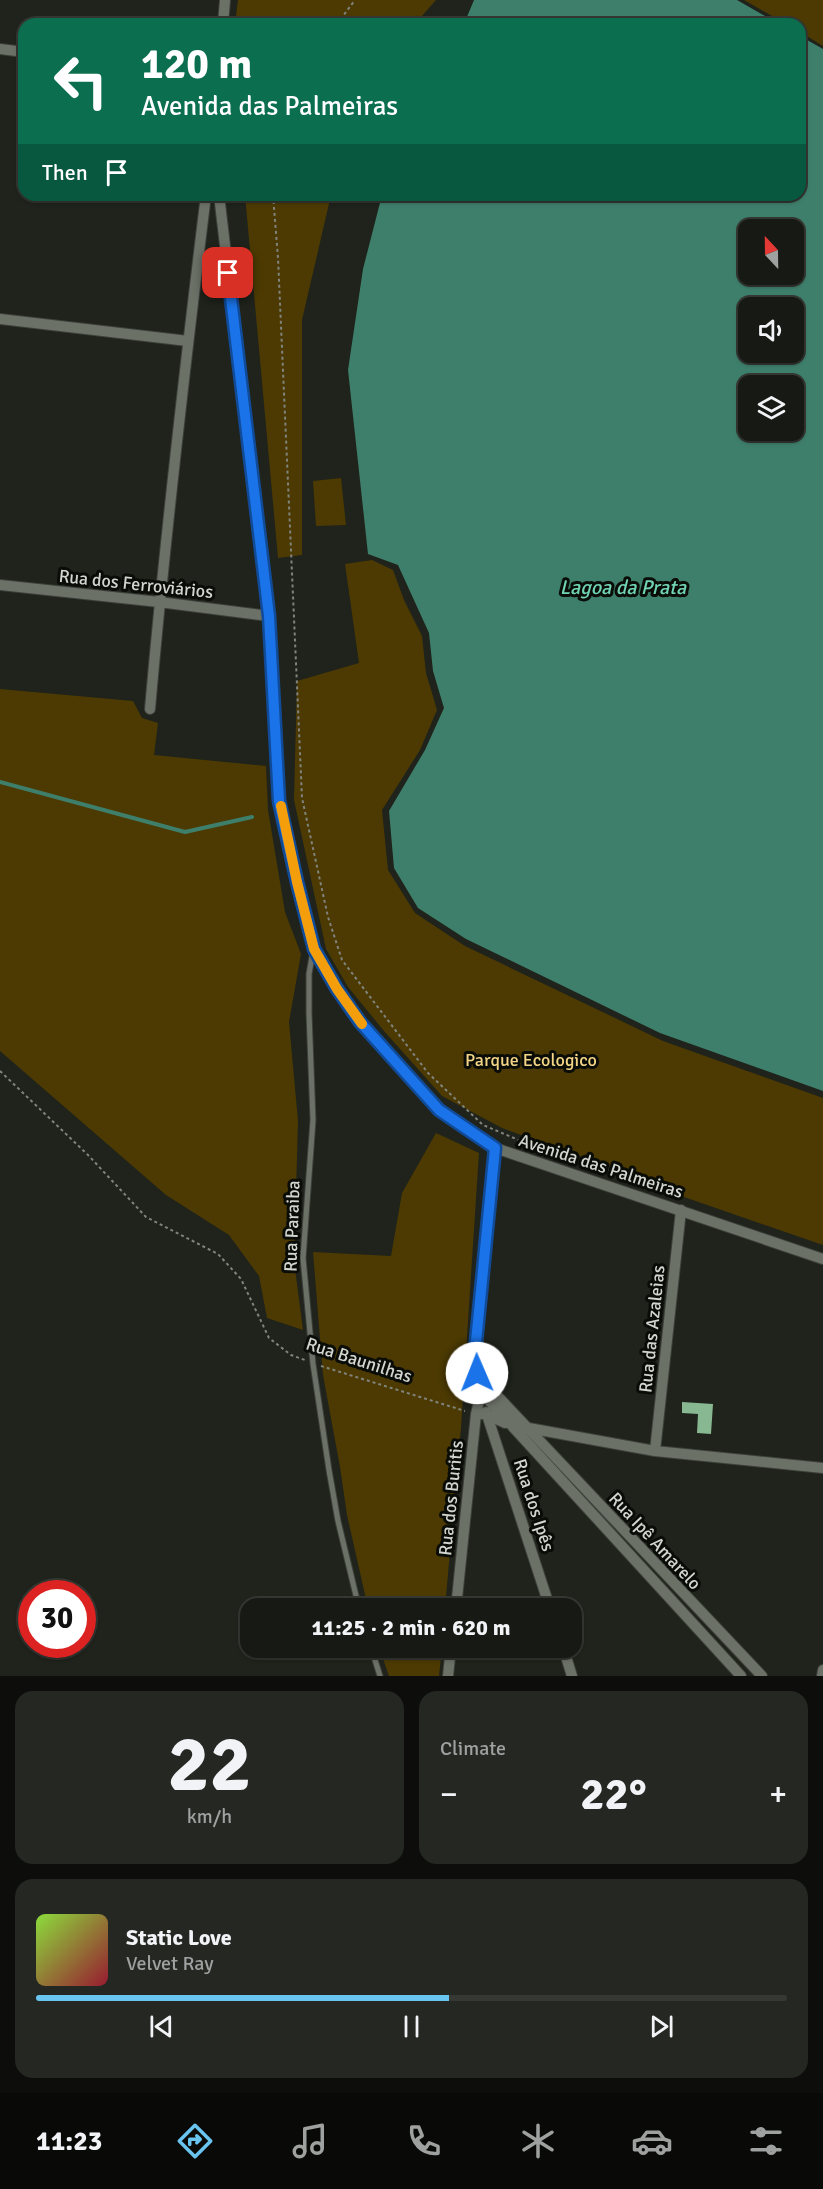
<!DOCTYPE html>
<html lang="en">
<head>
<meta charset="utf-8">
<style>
	:root { --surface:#171a14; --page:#242722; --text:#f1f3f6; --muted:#9ea1a0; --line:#363834; --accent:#69c4f0 }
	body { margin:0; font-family:Signika,sans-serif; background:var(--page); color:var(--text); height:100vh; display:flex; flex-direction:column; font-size:22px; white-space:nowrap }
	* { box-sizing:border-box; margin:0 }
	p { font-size:20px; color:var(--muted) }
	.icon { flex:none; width:33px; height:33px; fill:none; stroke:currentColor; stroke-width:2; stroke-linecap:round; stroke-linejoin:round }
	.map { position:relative; height:1676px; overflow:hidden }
	.details { display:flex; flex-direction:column; gap:15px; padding:15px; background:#0d0e0b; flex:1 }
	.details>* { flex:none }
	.top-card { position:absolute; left:18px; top:18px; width:788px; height:183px; border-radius:18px; box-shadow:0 2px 4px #0004,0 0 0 2px var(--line); background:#0b6e4f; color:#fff; overflow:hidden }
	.needle { width:39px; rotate:338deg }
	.controls { position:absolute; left:738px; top:219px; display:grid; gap:12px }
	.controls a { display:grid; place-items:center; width:66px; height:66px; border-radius:12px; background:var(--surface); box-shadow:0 2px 4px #0004,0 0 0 2px var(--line); font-size:30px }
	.speed { position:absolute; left:18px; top:1580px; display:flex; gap:12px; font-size:30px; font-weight:700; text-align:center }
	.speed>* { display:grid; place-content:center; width:78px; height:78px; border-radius:50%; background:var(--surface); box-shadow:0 2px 4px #0004,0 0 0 2px var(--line); line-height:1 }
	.speed .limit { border:9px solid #d22; background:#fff; color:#111 }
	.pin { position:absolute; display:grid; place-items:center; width:51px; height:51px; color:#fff; margin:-26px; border-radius:12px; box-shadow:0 3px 9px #0006 }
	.me { position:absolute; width:66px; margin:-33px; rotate:359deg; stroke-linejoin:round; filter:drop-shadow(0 0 4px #0008) }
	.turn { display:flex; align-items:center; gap:21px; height:126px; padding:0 24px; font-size:27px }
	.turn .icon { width:78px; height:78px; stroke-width:2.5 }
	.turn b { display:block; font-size:42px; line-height:51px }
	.then { display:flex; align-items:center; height:57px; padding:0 24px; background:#0003; gap:12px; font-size:22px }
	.big { font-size:45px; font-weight:700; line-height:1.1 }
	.details .card { flex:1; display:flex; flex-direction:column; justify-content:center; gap:9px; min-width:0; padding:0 21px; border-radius:18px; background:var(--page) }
	.details .dial { align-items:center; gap:0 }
	.dial b { font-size:78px; line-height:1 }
	.song { display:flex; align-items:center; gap:18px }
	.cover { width:72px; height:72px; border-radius:9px; background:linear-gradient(135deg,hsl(90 70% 55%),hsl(350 70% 35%)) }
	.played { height:6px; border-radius:3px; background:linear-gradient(90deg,var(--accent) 55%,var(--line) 55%) }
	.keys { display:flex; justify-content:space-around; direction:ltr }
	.heat { display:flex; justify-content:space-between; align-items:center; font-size:33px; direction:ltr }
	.details .tiles { flex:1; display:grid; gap:15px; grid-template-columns:1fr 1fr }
	.card:last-child { grid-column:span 2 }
	.trip { position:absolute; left:240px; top:1598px; width:342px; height:60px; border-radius:18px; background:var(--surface); box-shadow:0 2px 4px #0004,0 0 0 2px var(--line); font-weight:700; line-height:60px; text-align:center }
	.tabs { display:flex; height:96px; justify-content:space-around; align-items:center; background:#090a08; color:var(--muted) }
	.tabs .icon { width:42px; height:42px }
	.tabs .on { color:var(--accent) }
	.tabs b { font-size:27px; color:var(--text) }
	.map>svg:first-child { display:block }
	.green { fill:#4c3a02 }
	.water { fill:#3e7f6b; fill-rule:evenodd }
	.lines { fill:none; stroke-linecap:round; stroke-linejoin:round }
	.stream { stroke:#3e7f6b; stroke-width:4 }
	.building { fill:#88b892 }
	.service-casing { stroke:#3e413b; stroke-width:7 }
	.minor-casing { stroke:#3e413b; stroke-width:12 }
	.path { stroke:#81847d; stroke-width:2; stroke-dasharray:3 3; stroke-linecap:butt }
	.service { stroke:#6c7168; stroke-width:5 }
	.minor { stroke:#6c7168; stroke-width:10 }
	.route-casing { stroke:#114b97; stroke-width:15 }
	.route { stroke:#1a73e8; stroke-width:10 }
	.slow { stroke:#f59e0b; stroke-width:10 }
	.labels { text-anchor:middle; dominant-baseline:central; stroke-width:6; stroke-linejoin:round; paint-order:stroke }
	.street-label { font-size:18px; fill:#d3d6d0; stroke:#0a0c08 }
	.park-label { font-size:18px; fill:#f4d585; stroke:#0a0c08 }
	.water-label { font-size:20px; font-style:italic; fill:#71d4b5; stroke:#0a0c08 }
</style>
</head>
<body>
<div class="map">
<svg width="823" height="1676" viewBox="0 0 823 1676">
	<rect width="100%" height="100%" fill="#1f231b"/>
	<path class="green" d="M238,0H436L415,24H235Z
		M744,0H823V46L800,32V24H786Z
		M245,195H331L302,320V555L278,558Z
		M341,478L346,525L316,526L313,481Z
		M372,560L393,570L404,600L422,636L426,673L437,710L420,750L382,810L388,870L415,913L465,946L663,1041L823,1098V1245L684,1197L630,1174L502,1128L442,1096L384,1031L348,987L326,949L294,800L297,681L359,663L345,564Z
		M0,689L133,701L142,718L158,723L154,755L266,766L268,810L285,912L301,954L289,1022L298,1121L294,1261L303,1330L267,1318L259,1276L229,1235L166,1195L0,1051Z
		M436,1133L479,1153L461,1428L445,1608H368L347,1515L340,1467L323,1375L313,1252L391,1256L402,1193Z
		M379,1647H442L439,1676H389Z"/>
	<path class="water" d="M474,0H737L779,24H464Z
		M800,36L823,49V1091L660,1033L466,939L418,908L394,868L389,811L425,750L444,708L433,671L429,633L398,565L368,554L348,370L363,269L382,195H800ZM748,230H794V274H748ZM748,308H794V352H748ZM748,386H794V430H748Z"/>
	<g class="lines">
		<path class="stream" d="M0,782L185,832L252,817"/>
	</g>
	<path class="building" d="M682,1402L713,1404L711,1434L697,1433L698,1414L682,1413Z"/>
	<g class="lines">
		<g class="service-casing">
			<path id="service" d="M313,951L309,974V1013L313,1120L303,1258L313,1364L329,1470L338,1521L359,1608
				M371,1647L380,1676"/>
		</g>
		<g class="minor-casing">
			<path id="minor" d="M223,24L225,0
				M0,49L24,52
				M219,195L269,616L279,801L297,882L314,949L337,989L360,1022L439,1110L495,1148L823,1259
				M0,319L188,341
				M0,585L159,602L269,616
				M150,709C165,537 185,366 206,195
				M495,1148L476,1342L477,1373L481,1392L741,1676
				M478,1379L487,1385L762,1676
				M486,1412L550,1608
				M476,1414H486L505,1423
				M523,1427L655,1451L823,1468
				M655,1451L681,1210
				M456,1608L476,1414L481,1392L483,1389
				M563,1647L572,1676
				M448,1676L451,1647
				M822,1676L823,1670"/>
		</g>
		<path class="path" d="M337,24L355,0
			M273,195L278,258L302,798L328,917L342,960L428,1073L483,1125L528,1144L598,1166L631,1180
			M0,1071L88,1155L146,1217L218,1254L241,1279L269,1338L291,1355L305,1360
			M321,1366L465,1411"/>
		<use href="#service" class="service"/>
		<use href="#minor" class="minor"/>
	</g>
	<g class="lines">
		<g class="route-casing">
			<path id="route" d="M228,273L269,616L279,801L297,882L314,949L337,989L360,1022L439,1110L495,1148L476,1342L477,1373"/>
		</g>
		<use href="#route" class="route"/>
		<path class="slow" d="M281,806L297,882L314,949L337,989L362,1024"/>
	</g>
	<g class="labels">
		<g class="street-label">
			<text transform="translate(136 584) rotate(6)">Rua dos Ferroviários</text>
			<text transform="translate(601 1166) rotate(18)">Avenida das Palmeiras</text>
			<text transform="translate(292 1226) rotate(-88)">Rua Paraiba</text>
			<text transform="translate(652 1329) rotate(-84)">Rua das Azaleias</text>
			<text transform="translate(359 1360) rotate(18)">Rua Baunilhas</text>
			<text transform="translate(451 1498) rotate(-84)">Rua dos Buritis</text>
			<text transform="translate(534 1505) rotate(72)">Rua dos Ipês</text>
			<text transform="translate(655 1541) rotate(47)">Rua Ipê Amarelo</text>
		</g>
		<g class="park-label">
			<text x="531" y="1060">Parque Ecologico</text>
		</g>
		<g class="water-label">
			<text x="623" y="587">Lagoa da Prata</text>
		</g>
	</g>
</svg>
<div class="controls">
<a><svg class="needle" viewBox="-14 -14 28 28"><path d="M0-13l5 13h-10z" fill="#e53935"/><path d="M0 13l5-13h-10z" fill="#9ea1a0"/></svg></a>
<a><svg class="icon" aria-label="sound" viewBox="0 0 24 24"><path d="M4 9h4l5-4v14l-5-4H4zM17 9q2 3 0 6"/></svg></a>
<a><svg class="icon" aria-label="layers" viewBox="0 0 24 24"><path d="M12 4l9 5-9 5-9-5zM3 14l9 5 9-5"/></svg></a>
</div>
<div class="speed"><div class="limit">30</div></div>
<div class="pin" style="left:228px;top:273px;background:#d93025"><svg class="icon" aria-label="arrive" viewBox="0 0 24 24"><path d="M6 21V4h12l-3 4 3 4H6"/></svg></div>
<svg class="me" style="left:477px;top:1373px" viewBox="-20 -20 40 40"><circle r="19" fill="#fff"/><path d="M0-13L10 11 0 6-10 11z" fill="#1a73e8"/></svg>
<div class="trip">11:25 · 2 min · 620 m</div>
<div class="top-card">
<div class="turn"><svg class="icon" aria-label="left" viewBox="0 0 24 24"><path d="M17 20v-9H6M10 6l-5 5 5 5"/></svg><div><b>120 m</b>Avenida das Palmeiras</div></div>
<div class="then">Then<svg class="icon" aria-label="arrive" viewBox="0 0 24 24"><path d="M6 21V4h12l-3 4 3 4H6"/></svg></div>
</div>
</div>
<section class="details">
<div class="tiles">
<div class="card dial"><b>22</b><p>km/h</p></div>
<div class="card"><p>Climate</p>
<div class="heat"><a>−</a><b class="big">22°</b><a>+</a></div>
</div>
<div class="card">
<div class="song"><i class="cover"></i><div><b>Static Love</b><p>Velvet Ray</p></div></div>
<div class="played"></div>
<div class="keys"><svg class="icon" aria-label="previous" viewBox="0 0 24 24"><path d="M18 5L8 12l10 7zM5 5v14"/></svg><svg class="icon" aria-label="pause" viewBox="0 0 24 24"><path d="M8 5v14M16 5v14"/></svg><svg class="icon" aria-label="next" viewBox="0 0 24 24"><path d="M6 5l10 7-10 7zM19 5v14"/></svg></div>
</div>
</div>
</section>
<nav class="tabs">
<b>11:23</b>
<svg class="icon on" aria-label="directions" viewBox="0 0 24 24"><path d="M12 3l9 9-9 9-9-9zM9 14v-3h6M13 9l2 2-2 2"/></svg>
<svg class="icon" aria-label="music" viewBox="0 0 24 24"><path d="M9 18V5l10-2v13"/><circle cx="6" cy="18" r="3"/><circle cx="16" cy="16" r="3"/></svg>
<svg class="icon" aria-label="phone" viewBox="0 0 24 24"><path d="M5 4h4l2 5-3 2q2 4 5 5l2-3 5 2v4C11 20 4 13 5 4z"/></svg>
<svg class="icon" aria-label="climate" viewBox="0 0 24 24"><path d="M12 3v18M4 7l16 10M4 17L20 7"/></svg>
<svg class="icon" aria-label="car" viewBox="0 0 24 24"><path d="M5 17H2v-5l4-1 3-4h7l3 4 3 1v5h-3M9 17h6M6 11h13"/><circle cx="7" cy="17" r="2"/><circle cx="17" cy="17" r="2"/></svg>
<svg class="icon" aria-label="filters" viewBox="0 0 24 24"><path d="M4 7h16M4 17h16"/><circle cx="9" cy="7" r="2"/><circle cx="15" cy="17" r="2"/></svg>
</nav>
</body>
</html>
